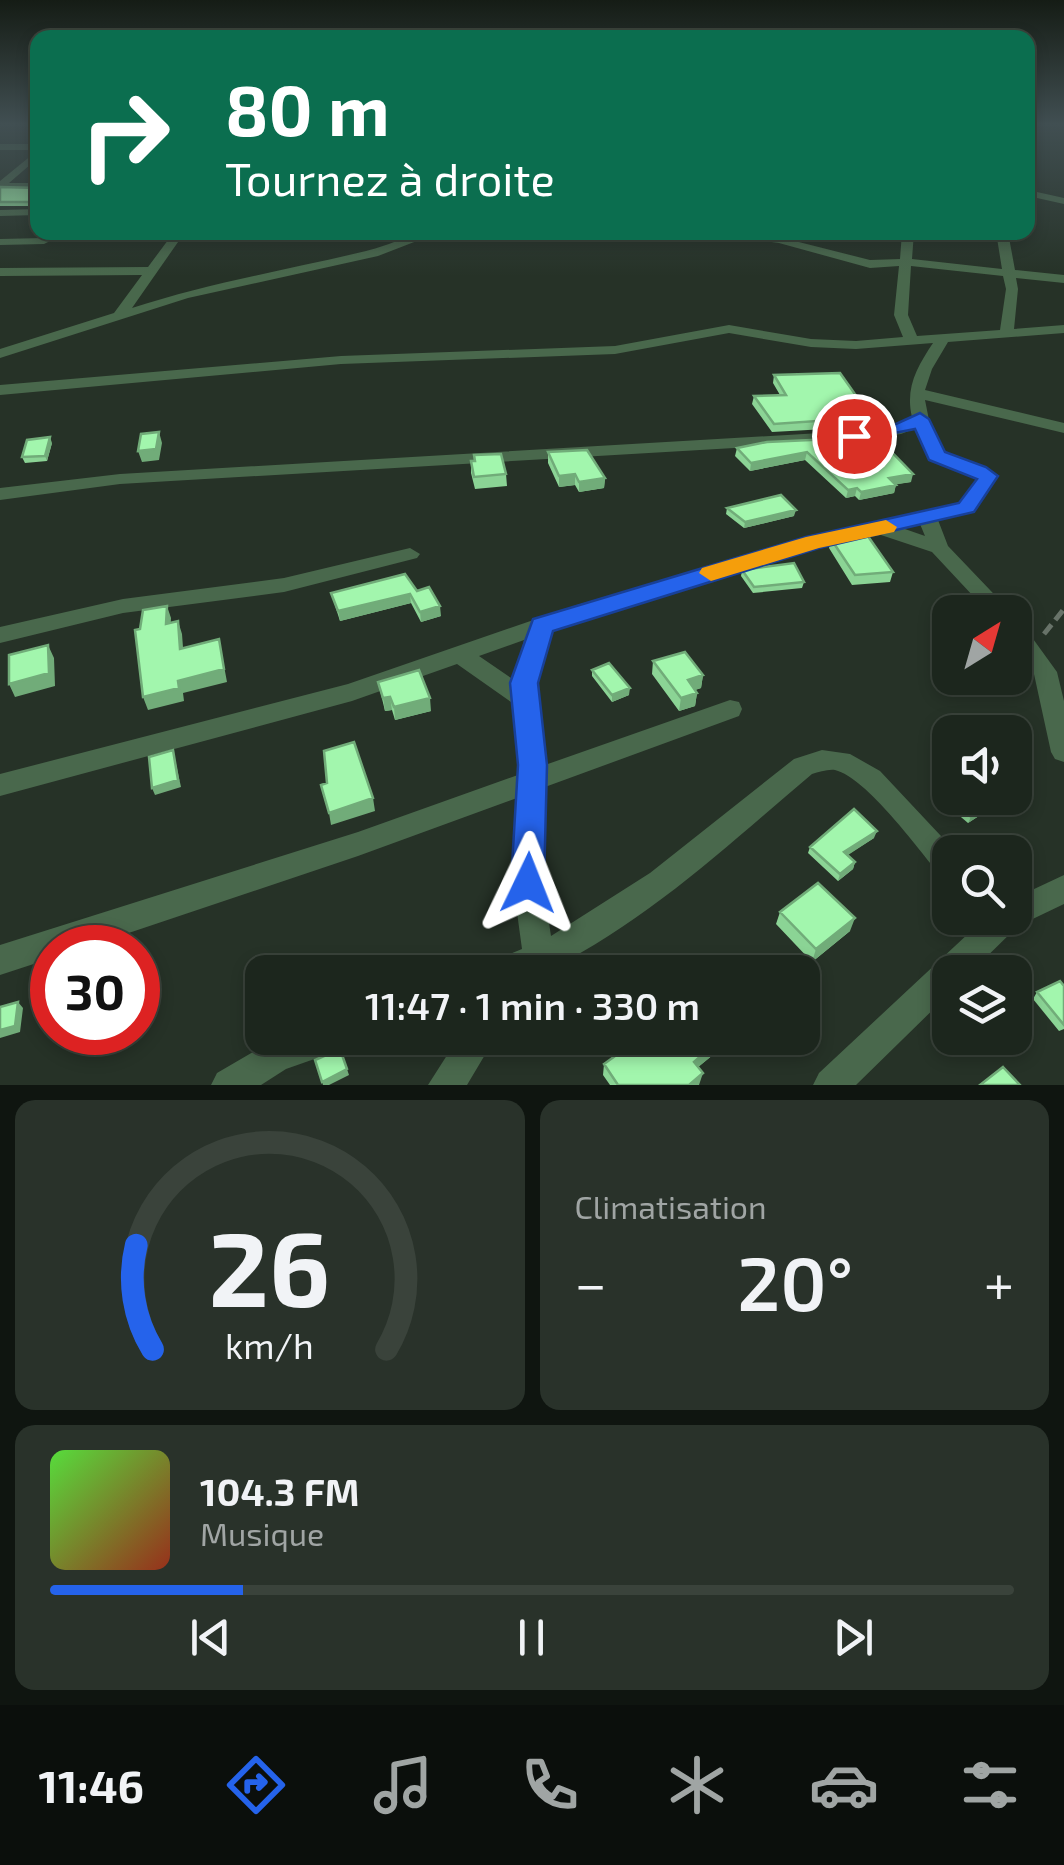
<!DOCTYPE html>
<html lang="fr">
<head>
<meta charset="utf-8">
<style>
	:root { --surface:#1c261d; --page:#29322a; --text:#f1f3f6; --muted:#a0a5a4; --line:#3a433b; --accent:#2563eb }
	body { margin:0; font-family:"Exo 2",sans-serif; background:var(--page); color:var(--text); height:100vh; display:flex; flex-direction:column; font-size:38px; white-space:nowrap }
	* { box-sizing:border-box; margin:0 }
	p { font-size:32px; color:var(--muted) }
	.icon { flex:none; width:55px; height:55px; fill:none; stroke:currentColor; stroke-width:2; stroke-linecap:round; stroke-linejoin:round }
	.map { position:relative; height:1085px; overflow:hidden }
	.sheet { display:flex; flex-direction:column; gap:15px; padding:15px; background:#0f1510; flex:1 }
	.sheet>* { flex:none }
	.top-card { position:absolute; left:30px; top:30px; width:1005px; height:210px; border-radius:20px; box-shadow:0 5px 15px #0003,0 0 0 2px var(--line); background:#0b6e4f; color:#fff; overflow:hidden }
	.needle { width:65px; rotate:37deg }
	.controls { position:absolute; left:932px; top:595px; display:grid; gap:20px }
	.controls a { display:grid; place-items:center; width:100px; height:100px; border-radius:20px; background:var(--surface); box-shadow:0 5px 15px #0003,0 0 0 2px var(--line); font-size:50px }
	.speed { position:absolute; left:30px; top:925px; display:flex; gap:20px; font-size:50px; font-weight:700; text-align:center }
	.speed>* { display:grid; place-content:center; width:130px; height:130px; border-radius:50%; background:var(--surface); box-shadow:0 5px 15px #0003,0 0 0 2px var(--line); line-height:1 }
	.speed .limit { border:15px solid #d22; background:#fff; color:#111 }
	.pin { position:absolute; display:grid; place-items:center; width:85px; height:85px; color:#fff; margin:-42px; border:5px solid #fff; border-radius:50%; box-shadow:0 2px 10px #0007 }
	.me { position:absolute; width:110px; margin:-55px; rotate:2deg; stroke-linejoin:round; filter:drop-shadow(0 0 8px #0008) }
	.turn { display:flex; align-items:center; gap:35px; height:210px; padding:0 30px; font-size:45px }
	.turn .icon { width:130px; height:130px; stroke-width:2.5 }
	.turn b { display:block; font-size:70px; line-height:85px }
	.big { font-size:75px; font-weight:600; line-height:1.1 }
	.sheet .tile { flex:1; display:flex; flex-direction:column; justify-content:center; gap:15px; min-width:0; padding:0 35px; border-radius:20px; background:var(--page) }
	.sheet .dial { align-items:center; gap:0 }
	.dial svg { height:260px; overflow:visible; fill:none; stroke:var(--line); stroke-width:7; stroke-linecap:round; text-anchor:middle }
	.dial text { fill:var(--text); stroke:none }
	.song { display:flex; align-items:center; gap:30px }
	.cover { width:120px; height:120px; border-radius:15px; background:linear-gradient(135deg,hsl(110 70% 55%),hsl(10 70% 35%)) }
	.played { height:10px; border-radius:5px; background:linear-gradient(90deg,var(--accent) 20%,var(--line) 20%) }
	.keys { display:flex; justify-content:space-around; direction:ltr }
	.heat { display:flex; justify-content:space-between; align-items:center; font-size:55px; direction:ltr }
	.sheet .tiles { flex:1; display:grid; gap:15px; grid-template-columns:1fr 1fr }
	.tile:last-child { grid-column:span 2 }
	.trip { position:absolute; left:245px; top:955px; width:575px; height:100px; border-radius:20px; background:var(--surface); box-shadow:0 5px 15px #0003,0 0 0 2px var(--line); font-weight:600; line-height:100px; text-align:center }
	.dock { display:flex; height:160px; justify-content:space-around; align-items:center; background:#0b0f0c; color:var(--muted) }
	.dock .icon { width:70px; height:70px }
	.dock .active { color:var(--accent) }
	.dock b { font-size:45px; color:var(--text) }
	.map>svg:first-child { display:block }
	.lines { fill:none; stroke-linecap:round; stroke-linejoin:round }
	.path { stroke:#687369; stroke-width:5; stroke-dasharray:12 6; stroke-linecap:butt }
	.minor { fill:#49684c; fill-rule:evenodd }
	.wall { fill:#8bd495 }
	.shaded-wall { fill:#71ac79 }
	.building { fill:#a2f6ad; stroke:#71ac79; stroke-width:2.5 }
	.route { fill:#2563eb; stroke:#184099; stroke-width:2.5 }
	.slow { fill:#f59e0b }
</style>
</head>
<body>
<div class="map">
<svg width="1064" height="1085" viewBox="0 0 1064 1085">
	<rect width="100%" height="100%" fill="#263227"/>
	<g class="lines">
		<path class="path" d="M1044,634L1064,609"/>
		<path class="minor" d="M0,144H38V150H0Z
			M38,150V158L9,183H38V189H0V181Z
			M1028,190L1064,198V204L1028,196Z
			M38,209V215L0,216V210Z
			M174,232H185L132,308C208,283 287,270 366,251C391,245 414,232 440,232L378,256L188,298L0,358V349L114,313L142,275L0,276V268L148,267Z
			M695,232L779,237L870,260L900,259L902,232H914L912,259L1002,269L996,232H1008L1015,270L1064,275V283L1016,278L1018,289L1014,329L1064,325V333L948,342L932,369L925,390L1064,423V433L925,400L929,420L943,453L997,476L974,512L938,520L948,546L1011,612H988L932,552L878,534L818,547L551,630C531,679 538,715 545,765L730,700L739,702L742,709L739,716L545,787L543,883L551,936L650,873L794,759L822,750L850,754L880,771L956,852H950V879L940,875C918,849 867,778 835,770C828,769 819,772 812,774C730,843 649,920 552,968L550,972H488L493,961L522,949L513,883L517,798L358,856L84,948H52V958L0,975V945L358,832L518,775L519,765L511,702L457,664L352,701L0,796V774L348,684L577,605L807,538L960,504L977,478L930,460L916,428L901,434L854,441L120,484L0,500V488L120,474L854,431L897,425L912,417C905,388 917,367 933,343L856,349L811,347L729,333L615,354L341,364L0,395V385L341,356L615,346L729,325L811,339L856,341L903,337L894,315L899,266L870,268L779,243ZM911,266L1003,276L1006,289L1000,330L917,336L908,315ZM920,524L925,536L902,528ZM524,640L514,680L479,656Z
			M0,239L44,238L50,241L44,244L0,245Z
			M410,548L420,554L417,558L284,592L123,613L0,643V627L123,599L284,578Z
			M1015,622L1023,625L1057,672L1064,701V762L1055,759L1051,752L1034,674L1015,647Z
			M1064,875V904L1018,926L971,972H950V993L856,1085H813L819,1073L985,918H1015V898Z
			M277,1038H345L340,1050L286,1069L261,1085H211L217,1073Z
			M458,1038H495L467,1085H428Z"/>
	</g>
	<path class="wall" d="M0,187L38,188V206H0Z
		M774,375L862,404L860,412L840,413L846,419L844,428L772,432L752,404L754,396L780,395L773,383Z
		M767,442L911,482L896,484L894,493L859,500L855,496L846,498L805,460L750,471L735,456L737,448Z
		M52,443L47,461L25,463L22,457Z
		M548,452L605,478L604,488L579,492L575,485L559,487L548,463Z
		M474,455L506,474L507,486L475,489L471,473V461H474Z
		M727,508L794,516L744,528L726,514Z
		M831,539L893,572L890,582L852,585L829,548Z
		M742,570L804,582L802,588L753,593L741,576Z
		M417,591L441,616L421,622L411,603L340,621L331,593Z
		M653,661L703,675L701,688L695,690L697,693L695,706L679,711L652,674Z
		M1027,664L1021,677L993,688L982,678H1015Z
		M592,670L629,695L612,702L592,676Z
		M378,682L431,711L395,720L392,710L385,711Z
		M951,799L985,812L968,823L948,806Z
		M874,838L847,855L855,862L853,869L838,881L808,853L810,847Z
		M780,912L850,931L812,962L776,924Z
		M1064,986V1029L1059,1031L1033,999L1037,992Z
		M773,1038H798L781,1049Z
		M717,1042L714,1054L698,1067L699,1085H610L603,1075L604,1064Z"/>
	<path class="shaded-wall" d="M159,432L162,443L159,460L142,462L138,451Z
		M50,437L52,443L47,461L45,456Z
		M807,452L805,460L750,471L751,463Z
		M575,474V485L559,487V476Z
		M913,474L911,482L887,486L889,478Z
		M605,478L604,488L579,492V482Z
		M896,485L894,493L859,500L861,492Z
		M857,488L855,496L846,498L848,490Z
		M796,510L794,516L744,528L745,522Z
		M410,594L411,603L340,621L338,611Z
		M167,606L171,618L170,636L166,624Z
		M440,606L441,616L421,622L420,612Z
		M178,621L182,634L184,661L180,649Z
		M219,639L227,682L183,693L184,701L148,710L143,697L178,681Z
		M48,645L54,658L55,686L15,697L9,684Z
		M1027,664L1021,677L993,688L998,678H1015V668Z
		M703,675L701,688L686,693L688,680Z
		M630,688L629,695L612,702V695Z
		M697,693L695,706L679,711L681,698Z
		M390,697L392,710L385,711L383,698Z
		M430,698L431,711L395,720L394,707Z
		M173,750L181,787L155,795L152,788Z
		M373,798L375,811L331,825L329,813Z
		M988,806L985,812L968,823L971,817Z
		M877,831L874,838L842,859L844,852Z
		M855,862L853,869L838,881L840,874Z
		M855,918L850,931L812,962L816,949Z
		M18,1002L23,1008L20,1032L0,1038V1030Z
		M792,1038H798L781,1049L784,1043Z
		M717,1042L714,1054L691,1073L694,1062Z
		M347,1069L349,1075L329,1085H323L322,1082Z
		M703,1073L699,1085H689Z"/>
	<path class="building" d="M0,187L38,188L36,194L38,195V202H0Z
		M840,373L862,404L833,405L846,419L774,424L754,396L786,395L774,375Z
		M159,432L156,449L138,451L141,434Z
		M50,437L45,456L22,457L27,440Z
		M877,437L913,474L889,478L896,485L861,492L857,488L848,490L807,452L751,463L737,448L767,442Z
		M587,450L605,478L579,482L575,474L559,476L548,452Z
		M501,454L506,474L474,477L471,461H475L474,455Z
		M781,495L796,510L745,522L727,508Z
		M865,532L893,572L855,575L831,539Z
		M794,563L804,582L754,587L742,570Z
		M405,574L417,591L429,587L440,606L420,612L410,594L338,611L331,593Z
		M167,606L166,624L178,621L180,649L219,639L224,669L178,681L179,688L143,697L135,630L140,629L143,610Z
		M48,645L49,673L9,684V655Z
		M685,652L703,675L688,680L697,693L681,698L653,661Z
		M1015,653L1027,664L1015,668Z
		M609,663L630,688L612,695L592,670Z
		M419,670L430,698L394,707L390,697L383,698L378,682Z
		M354,742L373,798L329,813L321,785L327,783L324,751Z
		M173,750L178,780L152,788L149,757Z
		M953,798H978L988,806L971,817L951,799Z
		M854,809L877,831L844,852L855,862L840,874L810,847Z
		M818,883L855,918L816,949L780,912Z
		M989,957L1005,972H970L967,970L977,968Z
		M1060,981L1064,986V1025L1037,992Z
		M18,1002L15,1026L0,1030V1007Z
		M802,1013L811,1024L802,1030Z
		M640,1038H713L717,1042L694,1062L703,1073L689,1085H618L604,1064Z
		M780,1038H792L784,1043Z
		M340,1049L347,1069L322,1082L315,1060Z
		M1003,1067L1020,1085H980Z"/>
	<linearGradient id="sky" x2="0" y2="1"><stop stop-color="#151c15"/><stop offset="0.45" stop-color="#414f52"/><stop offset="1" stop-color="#414f52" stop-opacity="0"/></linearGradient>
	<rect width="1064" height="276" fill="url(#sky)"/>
	<path class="route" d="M920,413L929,419L945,452L986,467L998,476L974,512L819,548L553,631L538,683L547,765L544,883L539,894L528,898L516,894L511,883L518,765L510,683L533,619L806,537L959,503L977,479L929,460L915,429L854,441L844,436L854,430L896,424Z"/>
	<path class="slow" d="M886,520L897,527L894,532L819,548L711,581L699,573L702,568L806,537Z"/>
</svg>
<div class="controls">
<a><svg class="needle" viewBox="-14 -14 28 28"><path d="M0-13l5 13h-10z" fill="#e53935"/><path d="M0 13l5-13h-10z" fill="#a0a5a4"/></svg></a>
<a><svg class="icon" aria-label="sound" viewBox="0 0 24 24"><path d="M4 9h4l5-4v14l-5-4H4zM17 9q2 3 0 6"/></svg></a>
<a><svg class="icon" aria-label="search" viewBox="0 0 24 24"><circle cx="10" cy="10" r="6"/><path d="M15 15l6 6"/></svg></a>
<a><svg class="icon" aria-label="layers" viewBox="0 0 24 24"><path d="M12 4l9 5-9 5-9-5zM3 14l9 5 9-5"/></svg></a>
</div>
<div class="speed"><div class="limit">30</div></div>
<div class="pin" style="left:854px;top:436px;background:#d93025"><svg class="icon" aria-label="arrive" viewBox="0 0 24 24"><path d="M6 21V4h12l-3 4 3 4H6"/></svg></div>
<svg class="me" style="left:528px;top:883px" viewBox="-20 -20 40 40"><path d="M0-17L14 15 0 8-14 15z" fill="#2563eb" stroke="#fff" stroke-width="4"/></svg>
<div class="trip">11:47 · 1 min · 330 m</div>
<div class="top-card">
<div class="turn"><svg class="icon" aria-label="right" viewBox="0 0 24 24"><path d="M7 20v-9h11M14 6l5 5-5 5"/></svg><div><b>80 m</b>Tournez à droite</div></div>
</div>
</div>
<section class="sheet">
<div class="tiles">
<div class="tile dial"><svg viewBox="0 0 100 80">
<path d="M14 69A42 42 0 1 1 86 69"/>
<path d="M14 69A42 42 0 0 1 9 37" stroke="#2563eb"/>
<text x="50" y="56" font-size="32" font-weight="700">26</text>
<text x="50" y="72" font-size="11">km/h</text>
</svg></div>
<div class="tile"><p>Climatisation</p>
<div class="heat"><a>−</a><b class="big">20°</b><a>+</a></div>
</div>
<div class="tile">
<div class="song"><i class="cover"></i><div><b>104.3 FM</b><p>Musique</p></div></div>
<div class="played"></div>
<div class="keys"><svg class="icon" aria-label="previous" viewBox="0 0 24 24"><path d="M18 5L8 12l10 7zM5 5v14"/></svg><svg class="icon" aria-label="pause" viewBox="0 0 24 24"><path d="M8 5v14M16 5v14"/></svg><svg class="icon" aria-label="next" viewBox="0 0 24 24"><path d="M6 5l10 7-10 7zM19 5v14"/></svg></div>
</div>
</div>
</section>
<nav class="dock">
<b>11:46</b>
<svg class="icon active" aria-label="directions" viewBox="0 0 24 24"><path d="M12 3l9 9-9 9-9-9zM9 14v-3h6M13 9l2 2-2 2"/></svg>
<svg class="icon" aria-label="music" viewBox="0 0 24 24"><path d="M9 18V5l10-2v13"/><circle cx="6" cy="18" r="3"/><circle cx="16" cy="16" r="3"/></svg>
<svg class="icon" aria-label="phone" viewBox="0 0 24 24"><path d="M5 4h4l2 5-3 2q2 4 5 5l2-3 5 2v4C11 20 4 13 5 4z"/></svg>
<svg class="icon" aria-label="climate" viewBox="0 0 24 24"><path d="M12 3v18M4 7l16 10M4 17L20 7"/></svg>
<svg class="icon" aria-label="car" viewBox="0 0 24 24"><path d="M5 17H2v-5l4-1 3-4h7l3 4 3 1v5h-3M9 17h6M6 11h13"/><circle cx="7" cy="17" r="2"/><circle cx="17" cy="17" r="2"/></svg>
<svg class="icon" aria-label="filters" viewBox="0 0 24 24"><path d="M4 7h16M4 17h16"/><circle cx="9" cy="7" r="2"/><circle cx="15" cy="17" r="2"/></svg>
</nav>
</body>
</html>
